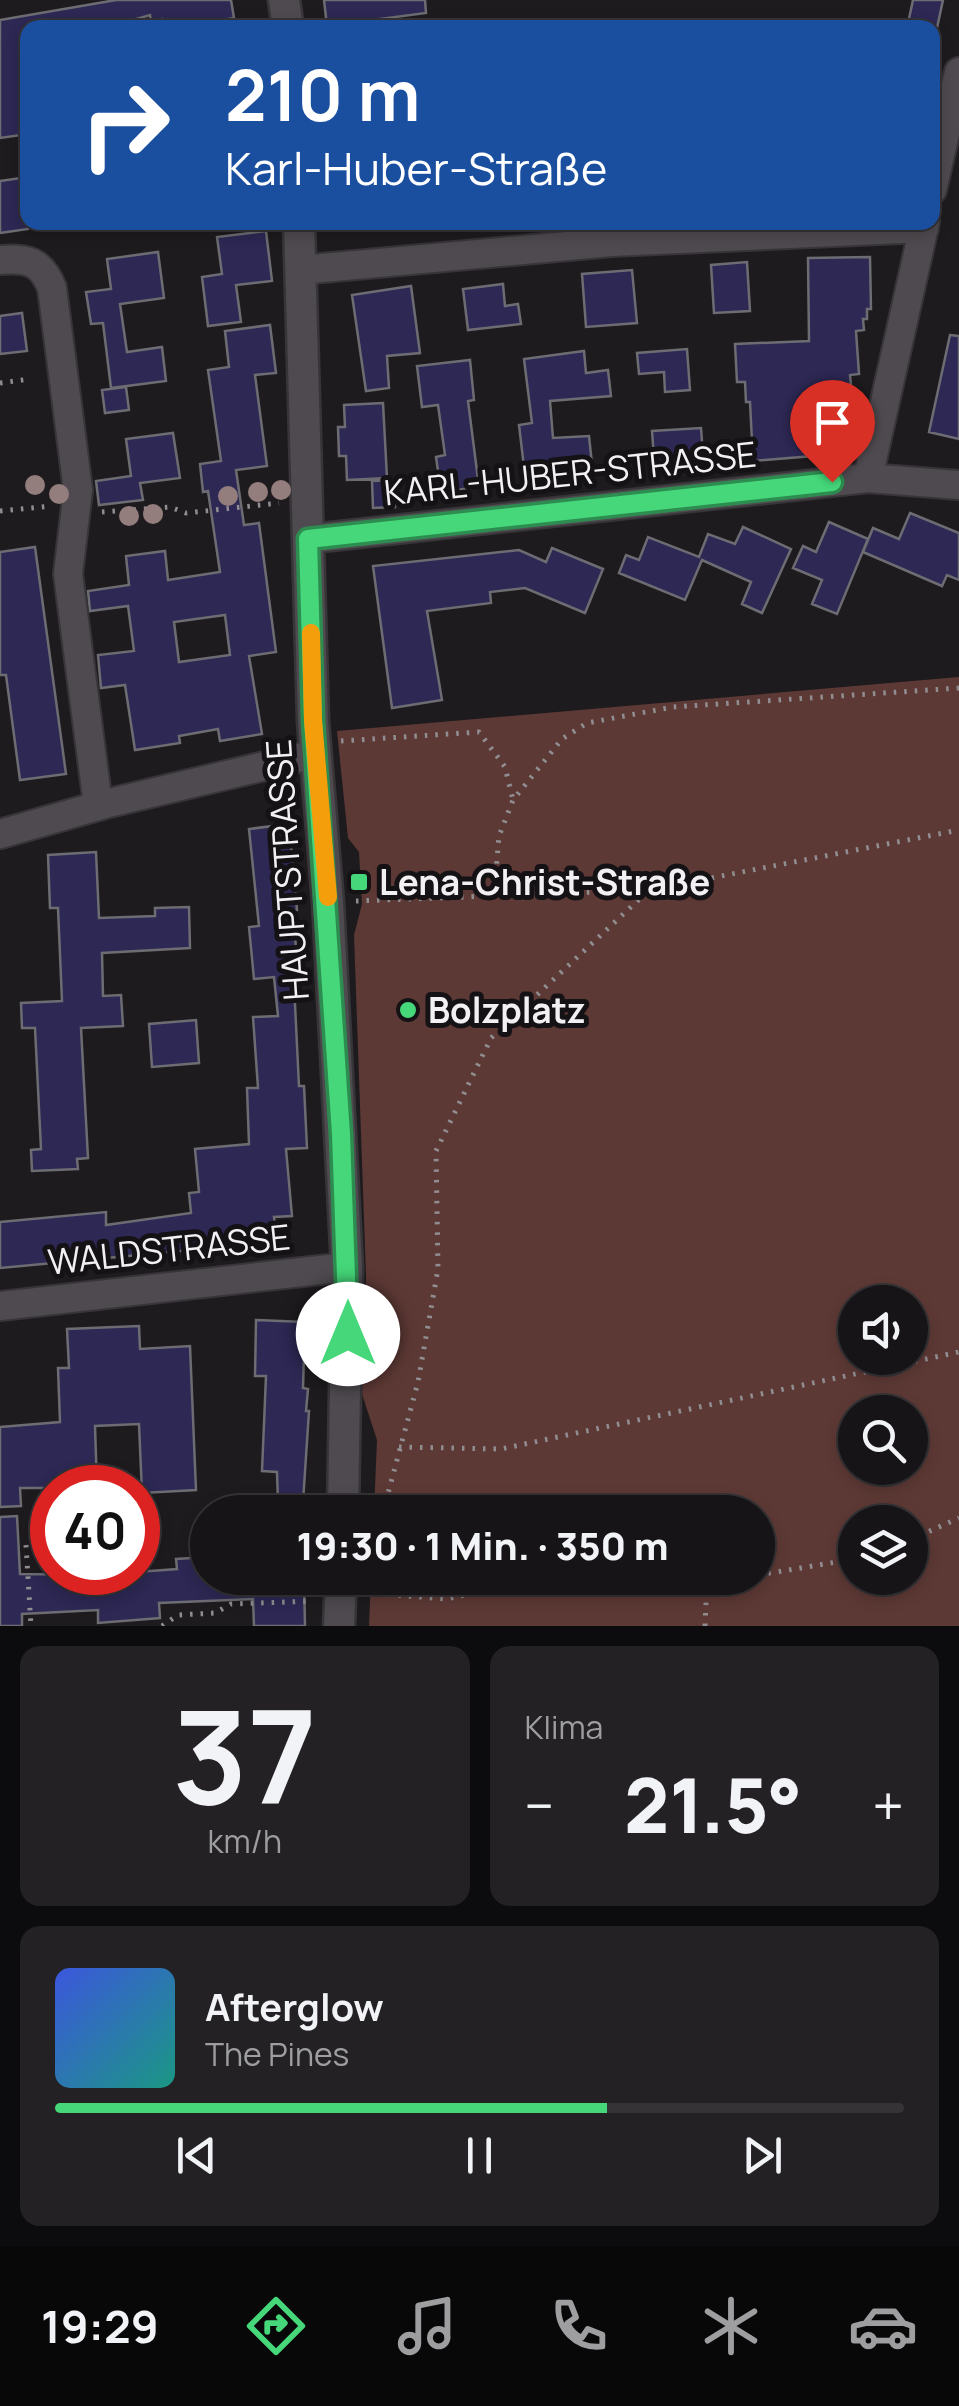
<!DOCTYPE html>
<html lang="de">
<head>
<meta charset="utf-8">
<style>
	:root { --surface:#161417; --page:#232124; --text:#f1f3f6; --muted:#9e9ea1; --line:#353336; --accent:#45d77a }
	body { margin:0; font-family:Manrope,sans-serif; background:var(--page); color:var(--text); height:100vh; display:flex; flex-direction:column; font-size:38px; white-space:nowrap }
	* { box-sizing:border-box; margin:0 }
	p { font-size:32px; color:var(--muted) }
	.icon { flex:none; width:55px; height:55px; fill:none; stroke:currentColor; stroke-width:2; stroke-linecap:round; stroke-linejoin:round }
	.map { position:relative; height:1626px; overflow:hidden }
	.sheet { display:flex; flex-direction:column; gap:20px; padding:20px; background:#0c0b0d; flex:1 }
	.sheet>* { flex:none }
	.banner { position:absolute; left:20px; top:20px; width:920px; height:210px; border-radius:20px; box-shadow:0 5px 15px #0003,0 0 0 2px var(--line); background:#1a4fa0; color:#fff; overflow:hidden }
	.fabs { position:absolute; left:838px; top:1285px; display:grid; gap:20px }
	.fabs a { display:grid; place-items:center; width:90px; height:90px; border-radius:50%; background:var(--surface); box-shadow:0 5px 15px #0003,0 0 0 2px var(--line); font-size:50px }
	.speed { position:absolute; left:30px; top:1465px; display:flex; gap:20px; font-size:50px; font-weight:700; text-align:center }
	.speed>* { display:grid; place-content:center; width:130px; height:130px; border-radius:50%; background:var(--surface); box-shadow:0 5px 15px #0003,0 0 0 2px var(--line); line-height:1 }
	.speed .limit { border:15px solid #d22; background:#fff; color:#111 }
	.pin { position:absolute; display:grid; place-items:center; width:85px; height:85px; color:#fff; margin:-102px -42px; border-radius:50% 50% 50% 0; rotate:-45deg; box-shadow:0 0 10px #0007 }
	.pin .icon { rotate:45deg }
	.me { position:absolute; width:110px; margin:-55px; rotate:0deg; stroke-linejoin:round; filter:drop-shadow(0 0 8px #0008) }
	.turn { display:flex; align-items:center; gap:35px; height:210px; padding:0 40px; font-size:45px }
	.turn .icon { width:130px; height:130px; stroke-width:2.5 }
	.turn b { display:block; font-size:70px; line-height:85px }
	.big { font-size:75px; font-weight:800; line-height:1.1 }
	.sheet .tile { flex:1; display:flex; flex-direction:column; justify-content:center; gap:15px; min-width:0; padding:0 35px; border-radius:20px; background:var(--page) }
	.sheet .dial { align-items:center; gap:0 }
	.dial b { font-size:130px; line-height:1 }
	.song { display:flex; align-items:center; gap:30px }
	.cover { width:120px; height:120px; border-radius:15px; background:linear-gradient(135deg,hsl(230 70% 55%),hsl(170 70% 35%)) }
	.played { height:10px; border-radius:5px; background:linear-gradient(90deg,var(--accent) 65%,var(--line) 65%) }
	.keys { display:flex; justify-content:space-around; direction:ltr }
	.heat { display:flex; justify-content:space-between; align-items:center; font-size:55px; direction:ltr }
	.sheet .tiles { flex:1; display:grid; gap:20px; grid-template-columns:1fr 1fr }
	.tile:last-child { grid-column:span 2 }
	.trip { position:absolute; left:190px; top:1495px; width:585px; height:100px; border-radius:50px; background:var(--surface); box-shadow:0 5px 15px #0003,0 0 0 2px var(--line); font-weight:800; line-height:100px; text-align:center }
	.menu { display:flex; height:160px; justify-content:space-around; align-items:center; background:#090809; color:var(--muted) }
	.menu .icon { width:70px; height:70px }
	.menu .selected { color:var(--accent) }
	.menu b { font-size:45px; color:var(--text) }
	.map>svg:first-child { display:block }
	.green { fill:#5d3935; fill-rule:evenodd }
	.building { fill:#2d2854; stroke:#6c6c72; stroke-width:2.5; fill-rule:evenodd }
	.lines { fill:none; stroke-linecap:round; stroke-linejoin:round }
	.minor-casing { stroke:#373538; stroke-width:32 }
	.tertiary-casing { stroke:#373538; stroke-width:35 }
	.path { stroke:#918e92; stroke-width:5; stroke-dasharray:2.5 8; stroke-linecap:butt }
	.minor { stroke:#4e4a4f; stroke-width:28 }
	.tertiary { stroke:#4e4a4f; stroke-width:30 }
	.tree { fill:#937e7d }
	.route-casing { stroke:#2d8c4f; stroke-width:25 }
	.route { stroke:#45d77a; stroke-width:18 }
	.slow { stroke:#f59e0b; stroke-width:18 }
	.poi-dot { fill:#45d77a; stroke:#151216; stroke-width:4 }
	.labels { text-anchor:middle; dominant-baseline:central; stroke-width:10; stroke-linejoin:round; paint-order:stroke }
	.street-label { font-size:35px; fill:#f3f0f3; stroke:#151216 }
	.poi-label { font-size:35px; font-weight:bold; fill:#f3f0f3; stroke:#151216; text-anchor:start }
</style>
</head>
<body>
<div class="map">
<svg width="959" height="1626" viewBox="0 0 959 1626">
	<rect width="100%" height="100%" fill="#1e1b1f"/>
	<path class="green" d="M959,677V1626H369L371,1578H758V1512H374L377,1440L362,1394L366,1275L354,935L362,904L359,852L348,838L337,731ZM855,1302H910V1358H855ZM855,1412H910V1468H855ZM855,1522H910V1578H855Z"/>
	<path class="building" d="M116,0H231L234,18L182,28H164L162,19L151,21L150,15L105,28H28V66L22,67L28,134L0,138V20Z
		M324,0H425L426,13L327,26Z
		M913,0H943L937,28H907Z
		M28,177V229L0,233V181Z
		M266,231L272,281L236,285L241,322L208,326L202,277L222,274L217,237Z
		M158,252L164,298L120,304L127,352L162,347L166,381L111,388L103,323L91,324L86,292L111,289L107,259Z
		M870,257L871,309H867V319H863L864,330L856,331L859,374L850,375L851,385H843L844,410L823,411L825,455L753,461L750,402H746L745,382H737L735,344L809,341L808,258Z
		M747,262L750,311L714,313L711,265Z
		M632,270L637,323L586,327L582,274Z
		M503,284L505,306L518,304L521,324L468,330L463,289Z
		M411,286L420,353L387,356L389,388L366,391L352,295Z
		M22,313L27,351L0,354V316Z
		M270,325L276,373L255,375L267,466L236,470L244,525L259,523L276,652L249,656L262,734L220,741L218,729L179,736L180,743L135,750L125,685L101,688L98,655L134,651L128,606L90,611L88,591L129,585L126,556L165,551L168,580L220,572L208,491L203,492L200,464L221,461L208,370L229,367L225,331ZM225,615L230,655L179,662L174,622Z
		M950,335L959,336V439L929,432Z
		M687,349L690,390L665,392L664,372L639,374L637,353Z
		M584,351L586,373L608,370L611,396L550,401L553,438L589,436L592,464L573,467L574,479L526,484L519,425L532,423L524,359Z
		M470,360L474,400L468,401L479,487L434,493L430,472L438,471L436,457L445,455L438,405L422,407L417,366Z
		M126,387L129,410L105,413L102,390Z
		M383,403L387,478L347,480L346,456H339L338,427H345L344,405Z
		M701,428L704,468L655,471L652,431Z
		M173,433L180,478L140,483L143,500L99,505L96,481L131,476L126,439Z
		M393,480L395,507L373,508L372,481Z
		M910,513L959,533V580L947,575L942,586L863,552L873,528L899,539Z
		M829,522L868,539L837,614L812,604L822,580L793,568L803,546L816,552Z
		M743,527L791,549L762,613L742,604L751,582L702,560L685,600L619,573L626,555L639,560L648,537L699,557L708,534L735,544Z
		M35,547L66,774L20,780L6,675H0V552Z
		M552,548L603,569L585,613L525,588L490,592L491,603L427,611L442,700L392,708L373,566L519,550L546,562Z
		M289,824L297,910L292,911L300,983L294,984L299,1086H304L307,1148L286,1149L292,1216L274,1217L277,1242L0,1268V1222L106,1212V1225L191,1213L189,1193L199,1192L195,1149L249,1144L247,1088H258L253,1017L278,1016L274,977L254,979L249,927L259,926L249,829Z
		M96,852L99,918L155,916V908L189,907L190,948L102,953L103,996L121,995L123,1026L81,1028L88,1158L77,1159L78,1169L32,1171L31,1150L41,1149L35,1028H22L21,1003L62,1001L58,908H50L48,855Z
		M196,1020L199,1063L152,1067L149,1024Z
		M256,1320L305,1322L303,1388L308,1389L306,1411H309L303,1502L278,1503L277,1472L262,1471L266,1376H255Z
		M139,1326L140,1349L190,1346L196,1490L142,1493L139,1424L95,1426L97,1488H20L21,1506L0,1507V1427L60,1422L58,1368H69L67,1329Z
		M17,1516L20,1574L95,1575L177,1569L176,1559L208,1557V1578H304L305,1626H254L253,1599L159,1603L160,1618L98,1623V1610L22,1614V1626H0V1517Z"/>
	<g class="lines">
		<g class="minor-casing">
			<path id="minor" d="M932,190L959,72
				M0,260C28,258 41,261 52,288L78,490L68,574L98,805
				M300,270L612,242L924,228
				M868,478L925,222
				M308,539L868,478L959,485
				M0,834L105,804L315,754
				M0,1306L347,1267"/>
		</g>
		<g class="tertiary-casing">
			<path id="tertiary" d="M284,0L288,28
				M299,222L313,721L328,902L347,1267L343,1512
				M339,1626L341,1578"/>
		</g>
		<path class="path" d="M0,383L30,379
			M0,511L51,506
			M102,512L170,507L186,513L279,503
			M341,741L479,732L505,767L513,800
			M494,895L499,836L513,800L562,739L587,723L673,707L959,688
			M356,901L649,890L959,830
			M399,1447L501,1449L959,1352
			M383,1512L418,1382L438,1269L436,1151L491,1038L649,890
			M910,1540L959,1518
			M26,1545L31,1626
			M758,1575L855,1559
			M367,1593L447,1599L496,1588L576,1589L730,1578
			M162,1626L178,1615L215,1613L231,1604L313,1601
			M705,1626L707,1580"/>
		<use href="#minor" class="minor"/>
		<use href="#tertiary" class="tertiary"/>
	</g>
	<g class="tree">
		<circle cx="35" cy="485" r="10"/>
		<circle cx="281" cy="490" r="10"/>
		<circle cx="258" cy="492" r="10"/>
		<circle cx="59" cy="494" r="10"/>
		<circle cx="228" cy="496" r="10"/>
		<circle cx="153" cy="514" r="10"/>
		<circle cx="129" cy="516" r="10"/>
	</g>
	<g class="lines">
		<g class="route-casing">
			<path id="route" d="M348,1334L341,1134L313,720L308,539L832,482"/>
		</g>
		<use href="#route" class="route"/>
		<path class="slow" d="M311,633L313,720L328,897"/>
	</g>
	<g class="poi-dot">
		<rect x="349" y="872" width="20" height="20" rx="5"/>
		<circle cx="408" cy="1010" r="10"/>
	</g>
	<g class="labels">
		<g class="street-label">
			<text transform="translate(570 473) rotate(-6)">KARL-HUBER-STRASSE</text>
			<text transform="translate(287 870) rotate(-94)">HAUPTSTRASSE</text>
			<text transform="translate(169 1249) rotate(-6)">WALDSTRASSE</text>
		</g>
		<g class="poi-label">
			<text x="379" y="882">Lena-Christ-Straße</text>
			<text x="428" y="1010">Bolzplatz</text>
		</g>
	</g>
</svg>
<div class="fabs">
<a><svg class="icon" aria-label="sound" viewBox="0 0 24 24"><path d="M4 9h4l5-4v14l-5-4H4zM17 9q2 3 0 6"/></svg></a>
<a><svg class="icon" aria-label="search" viewBox="0 0 24 24"><circle cx="10" cy="10" r="6"/><path d="M15 15l6 6"/></svg></a>
<a><svg class="icon" aria-label="layers" viewBox="0 0 24 24"><path d="M12 4l9 5-9 5-9-5zM3 14l9 5 9-5"/></svg></a>
</div>
<div class="speed"><div class="limit">40</div></div>
<div class="pin" style="left:832px;top:482px;background:#d93025"><svg class="icon" aria-label="arrive" viewBox="0 0 24 24"><path d="M6 21V4h12l-3 4 3 4H6"/></svg></div>
<svg class="me" style="left:348px;top:1334px" viewBox="-20 -20 40 40"><circle r="19" fill="#fff"/><path d="M0-13L10 11 0 6-10 11z" fill="#45d77a"/></svg>
<div class="trip">19:30 · 1 Min. · 350 m</div>
<div class="banner">
<div class="turn"><svg class="icon" aria-label="right" viewBox="0 0 24 24"><path d="M7 20v-9h11M14 6l5 5-5 5"/></svg><div><b>210 m</b>Karl-Huber-Straße</div></div>
</div>
</div>
<section class="sheet">
<div class="tiles">
<div class="tile dial"><b>37</b><p>km/h</p></div>
<div class="tile"><p>Klima</p>
<div class="heat"><a>−</a><b class="big">21.5°</b><a>+</a></div>
</div>
<div class="tile">
<div class="song"><i class="cover"></i><div><b>Afterglow</b><p>The Pines</p></div></div>
<div class="played"></div>
<div class="keys"><svg class="icon" aria-label="previous" viewBox="0 0 24 24"><path d="M18 5L8 12l10 7zM5 5v14"/></svg><svg class="icon" aria-label="pause" viewBox="0 0 24 24"><path d="M8 5v14M16 5v14"/></svg><svg class="icon" aria-label="next" viewBox="0 0 24 24"><path d="M6 5l10 7-10 7zM19 5v14"/></svg></div>
</div>
</div>
</section>
<nav class="menu">
<b>19:29</b>
<svg class="icon selected" aria-label="directions" viewBox="0 0 24 24"><path d="M12 3l9 9-9 9-9-9zM9 14v-3h6M13 9l2 2-2 2"/></svg>
<svg class="icon" aria-label="music" viewBox="0 0 24 24"><path d="M9 18V5l10-2v13"/><circle cx="6" cy="18" r="3"/><circle cx="16" cy="16" r="3"/></svg>
<svg class="icon" aria-label="phone" viewBox="0 0 24 24"><path d="M5 4h4l2 5-3 2q2 4 5 5l2-3 5 2v4C11 20 4 13 5 4z"/></svg>
<svg class="icon" aria-label="climate" viewBox="0 0 24 24"><path d="M12 3v18M4 7l16 10M4 17L20 7"/></svg>
<svg class="icon" aria-label="car" viewBox="0 0 24 24"><path d="M5 17H2v-5l4-1 3-4h7l3 4 3 1v5h-3M9 17h6M6 11h13"/><circle cx="7" cy="17" r="2"/><circle cx="17" cy="17" r="2"/></svg>
</nav>
</body>
</html>
